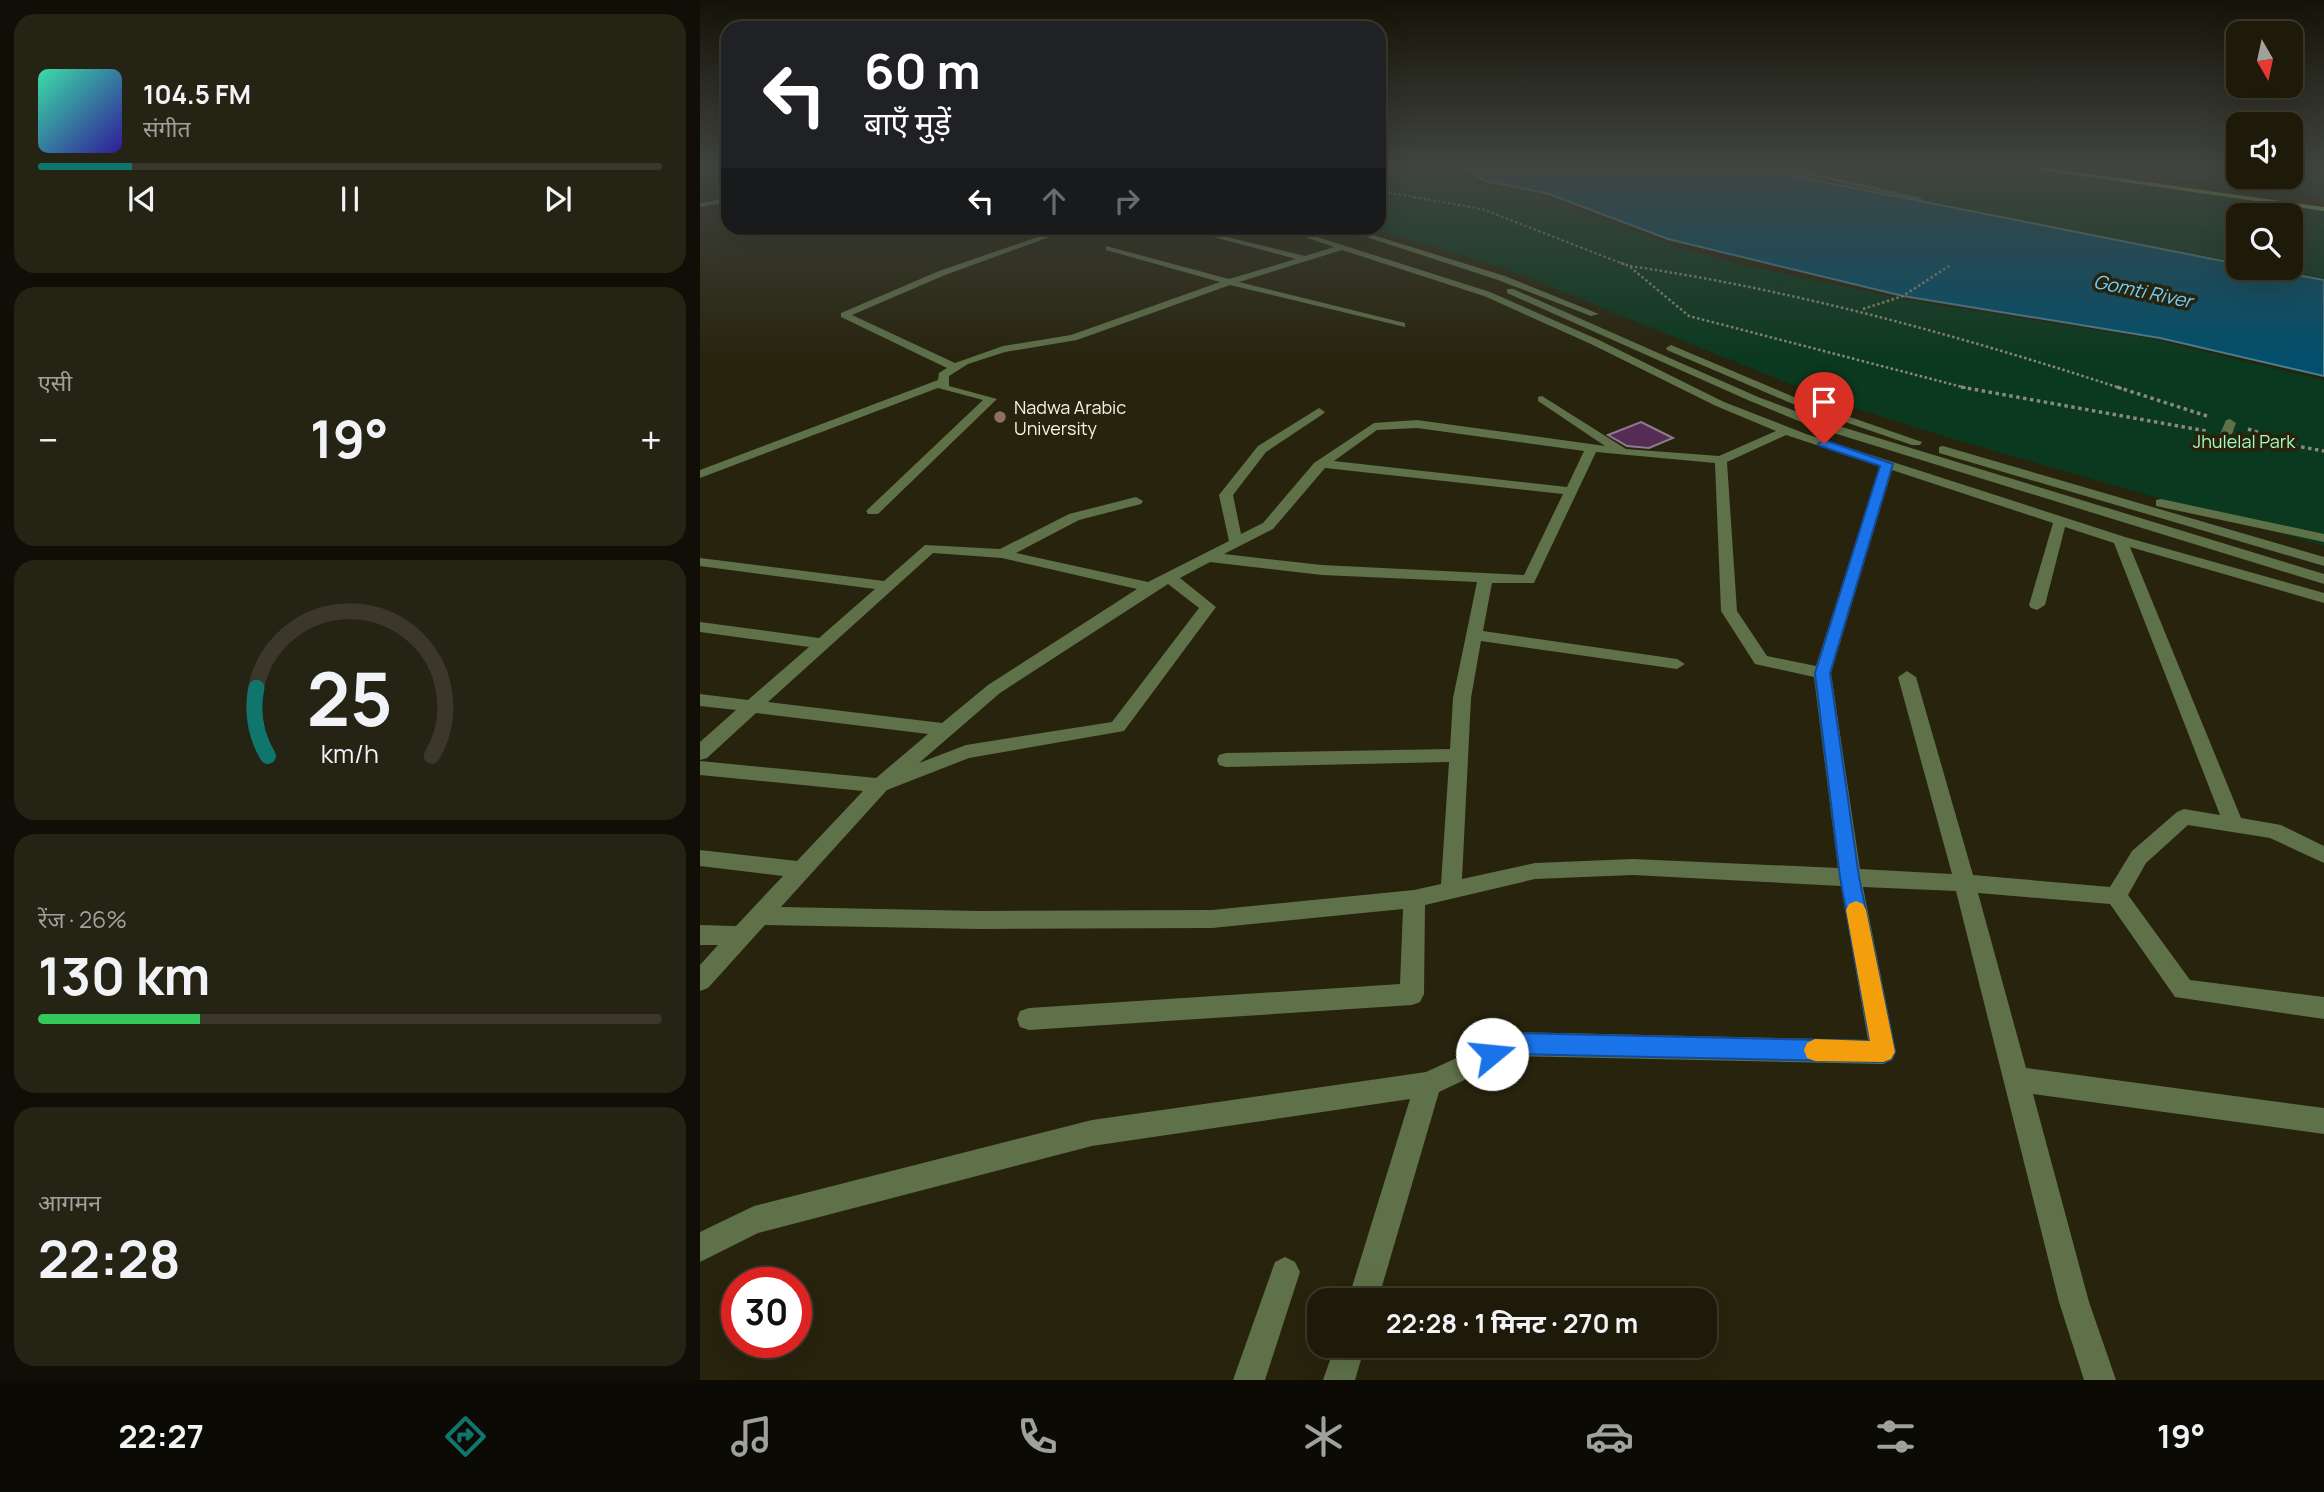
<!DOCTYPE html>
<html lang="hi">
<head>
<meta charset="utf-8">
<style>
	:root { --surface:#1d1a0a; --page:#252313; --text:#f1f3f6; --muted:#a0a19c; --line:#3b382b; --accent:#0f766e }
	body { margin:0; font-family:Manrope,"Noto Sans Devanagari",sans-serif; background:var(--page); color:var(--text); height:100vh; display:flex; flex-direction:column; font-size:26px; white-space:nowrap }
	* { box-sizing:border-box; margin:0 }
	p { font-size:23px; color:var(--muted) }
	.icon { flex:none; width:38px; height:38px; fill:none; stroke:currentColor; stroke-width:2; stroke-linecap:round; stroke-linejoin:round }
	.map { position:relative; flex:1; overflow:hidden }
	.side { display:flex; flex-direction:column; gap:14px; padding:14px; background:#100e06; width:700px }
	.side>* { flex:none }
	.hud { position:absolute; left:21px; top:21px; width:665px; height:214px; border-radius:21px; box-shadow:0 7px 28px #0002,0 0 0 2px var(--line); background:#202124; color:#fff; overflow:hidden }
	.needle { width:46px; rotate:171deg }
	.tools { position:absolute; left:1526px; top:21px; display:grid; gap:14px }
	.tools a { display:grid; place-items:center; width:77px; height:77px; border-radius:14px; background:var(--surface); box-shadow:0 7px 28px #0002,0 0 0 2px var(--line); font-size:35px }
	.speed { position:absolute; left:21px; top:1267px; display:flex; gap:14px; font-size:35px; font-weight:700; text-align:center }
	.speed>* { display:grid; place-content:center; width:91px; height:91px; border-radius:50%; background:var(--surface); box-shadow:0 7px 28px #0002,0 0 0 2px var(--line); line-height:1 }
	.speed .limit { border:10px solid #d22; background:#fff; color:#111 }
	.pin { position:absolute; display:grid; place-items:center; width:60px; height:60px; color:#fff; margin:-72px -30px; border-radius:50% 50% 50% 0; rotate:-45deg; box-shadow:0 0 7px #0007 }
	.pin .icon { rotate:45deg }
	.me { position:absolute; width:77px; margin:-38px; rotate:73deg; stroke-linejoin:round; filter:drop-shadow(0 0 5px #0008) }
	.turn { display:flex; align-items:center; gap:24px; height:147px; padding:0 28px; font-size:32px }
	.turn .icon { width:91px; height:91px; stroke-width:2.5 }
	.turn b { display:block; font-size:49px; line-height:60px }
	.lanes { display:flex; align-items:center; height:66px; padding:0 28px; background:#0003; justify-content:center; gap:35px; direction:ltr }
	.lanes .off { opacity:.35 }
	.big { font-size:52px; font-weight:700; line-height:1.1 }
	.side .tile { flex:1; display:flex; flex-direction:column; justify-content:center; gap:10px; min-width:0; padding:0 24px; border-radius:21px; background:var(--page) }
	.side .dial { align-items:center; gap:0 }
	.dial svg { height:182px; overflow:visible; fill:none; stroke:var(--line); stroke-width:7; stroke-linecap:round; text-anchor:middle }
	.dial text { fill:var(--text); stroke:none }
	.song { display:flex; align-items:center; gap:21px }
	.cover { width:84px; height:84px; border-radius:10px; background:linear-gradient(135deg,hsl(160 70% 55%),hsl(250 70% 35%)) }
	.played { height:7px; border-radius:4px; background:linear-gradient(90deg,var(--accent) 15%,var(--line) 15%) }
	.keys { display:flex; justify-content:space-around; direction:ltr }
	.heat { display:flex; justify-content:space-between; align-items:center; font-size:38px; direction:ltr }
	.charge { height:10px; border-radius:5px; background:linear-gradient(90deg,#34c759 26%,var(--line) 0) }
	.trip { position:absolute; left:607px; top:1288px; width:410px; height:70px; border-radius:21px; background:var(--surface); box-shadow:0 7px 28px #0002,0 0 0 2px var(--line); font-weight:700; line-height:70px; text-align:center }
	.dock { display:flex; height:112px; justify-content:space-around; align-items:center; background:#0c0a04; color:var(--muted) }
	.dock .icon { width:49px; height:49px }
	.dock .current { color:var(--accent) }
	.dock b { font-size:32px; color:var(--text) }
	main { display:flex; flex:1; min-height:0 }
	.map>svg:first-child { display:block }
	.green { fill:#0a391f }
	.water { fill:#014f6d; stroke:#4a8091; stroke-width:2 }
	.building { fill:#542c54; stroke:#8e7a8d; stroke-width:2 }
	.lines { fill:none; stroke-linecap:round; stroke-linejoin:round }
	.path-far2 { stroke:#8c8977; stroke-width:2; stroke-dasharray:2.5 2.5; stroke-linecap:butt }
	.path-far1 { stroke:#8c8977; stroke-width:2.5; stroke-dasharray:2.5 2.5; stroke-linecap:butt }
	.path { stroke:#8c8977; stroke-width:3.5; stroke-dasharray:3.5 3.5; stroke-linecap:butt }
	.minor { fill:#5e7149; fill-rule:evenodd }
	.major { fill:#99c16c; fill-rule:evenodd }
	.route { fill:#1a73e8; stroke:#114b97; stroke-width:2 }
	.slow { fill:#f59e0b }
	.education-dot { fill:#8d6e63; stroke:#27230d; stroke-width:2.5 }
	.labels { text-anchor:middle; dominant-baseline:central; stroke-width:7; stroke-linejoin:round; paint-order:stroke }
	.far-poi-label { font-size:18px; fill:#f5f3e5; stroke:#27230d; text-anchor:start }
	.far-park-label { font-size:18px; fill:#a5f9c1; stroke:#27230d }
	.far-water-label { font-size:19px; font-style:italic; fill:#71cfff; stroke:#27230d }
</style>
</head>
<body>
<main>
<section class="side">
<div class="tile">
<div class="song"><i class="cover"></i><div><b>104.5 FM</b><p>संगीत</p></div></div>
<div class="played"></div>
<div class="keys"><svg class="icon" aria-label="previous" viewBox="0 0 24 24"><path d="M18 5L8 12l10 7zM5 5v14"/></svg><svg class="icon" aria-label="pause" viewBox="0 0 24 24"><path d="M8 5v14M16 5v14"/></svg><svg class="icon" aria-label="next" viewBox="0 0 24 24"><path d="M6 5l10 7-10 7zM19 5v14"/></svg></div>
</div>
<div class="tile"><p>एसी</p>
<div class="heat"><a>−</a><b class="big">19°</b><a>+</a></div>
</div>
<div class="tile dial"><svg viewBox="0 0 100 80">
<path d="M14 69A42 42 0 1 1 86 69"/>
<path d="M14 69A42 42 0 0 1 9 39" stroke="#0f766e"/>
<text x="50" y="56" font-size="32" font-weight="700">25</text>
<text x="50" y="72" font-size="11">km/h</text>
</svg></div>
<div class="tile"><p>रेंज · 26%</p><b class="big">130 km</b><div class="charge"></div></div>
<div class="tile"><p>आगमन</p><b class="big">22:28</b></div>
</section>
<div class="map">
<svg width="1624" height="1380" viewBox="0 0 1624 1380">
	<rect width="100%" height="100%" fill="#27230d"/>
	<path class="green" d="M679,168H749L783,187L835,194L983,249L1043,265L1213,301L1452,339L1624,380V546L1253,439L1132,401L804,268L669,228H679Z
		M1062,168H1315L1624,211V278L1568,268H1591V215H1538V262Z
		M1411,168H1538V177H1591V168H1624V198Z"/>
	<path class="water" d="M764,168H1054L1538,264V268H1558L1624,280V376L1460,338L1203,296L968,239L849,194L786,181Z"/>
	<path class="building" d="M941,422L973,438L949,448L927,446L908,435Z"/>
	<g class="lines">
		<path class="path-far2" d="M679,191L782,209L926,265"/>
		<path class="path-far1" d="M921,263L929,266L989,316L1270,389
			M930,266C1099,291 1261,336 1423,389
			M1163,309L1203,296L1249,266"/>
		<path class="path" d="M1261,387L1506,431
			M1417,387L1510,417
			M1548,429L1590,443
			M1546,437L1624,451"/>
		<path class="minor" d="M1076,168H1090L1223,198L1219,200Z
			M28,198V202L0,207V203Z
			M364,228H374L245,275L152,315L255,363L303,346L371,335L520,282L406,250V246L529,279L596,259L480,228H491L605,256L634,247L579,228H589L790,292L899,340L1024,402L1106,434L1425,537L1624,593V603L1430,547L1541,818L1581,825L1624,846V863L1570,838L1488,825L1446,863L1428,895L1490,980L1624,997V1019L1475,997L1410,904L1278,893L1326,1068L1624,1108V1134L1333,1094L1389,1302L1416,1380H1384L1359,1302L1256,891L1163,887L1196,1052L1192,1060L1183,1064L815,1056L739,1092L678,1300H648L710,1099L392,1146L58,1233L0,1262V1232L54,1206L392,1120L726,1072L813,1032L1168,1040L1141,886L933,875L835,879L725,905L724,994L720,1002L712,1005L329,1030L320,1027L317,1019L320,1011L329,1008L700,984L703,909L512,928L280,929L65,925L8,988L0,991V965L18,945H0V925L36,926L83,876L0,866V850L97,861L163,791L0,775V761L176,778L228,734L56,713L7,758L0,760V742L36,710L0,706V694L48,700L109,647L0,632V622L119,638L175,589L0,566V558L184,581L225,545L300,549L369,514L436,497L443,501L441,504L379,520L316,553L448,582L529,541L519,495L558,446L619,408L625,412L623,414L566,452L533,495L541,534L563,523L614,463L674,423L717,420L905,446L838,401V397L842,396L926,449L1019,456L1076,431L1016,406L891,344L784,296L642,250L539,282L705,323V327L530,285L377,340L305,352L268,364L249,376V386L297,399L178,514H168L166,511L283,400L238,388L0,478V470L238,380L239,373L247,368L141,317V313L239,271ZM717,428L884,451L867,487L634,461L677,430ZM1086,435L1180,466L1116,666L1067,656L1037,611L1027,462ZM896,452L1015,463L1021,611L1055,664L1114,677L1138,868L933,859L835,863L762,879L771,698L781,641L977,669L985,664L977,659L783,631L792,583H834ZM625,468L863,494L824,575L622,565L524,554L573,529ZM1192,470L1353,523L1329,605L1331,608L1337,610L1345,605L1365,527L1414,543L1520,815L1484,809L1477,812L1432,851L1410,887L1273,875L1216,677L1207,671L1198,677L1252,874L1160,869L1131,673ZM233,553L302,558L437,589L288,685L242,723L68,702ZM510,562L622,575L777,582L753,698L750,749L526,753L519,755L517,760L519,765L526,767L749,762L741,884L714,890L512,910L280,911L81,907L187,790L269,758L424,731L516,607L480,578ZM468,584L499,608L412,722L266,745L219,763L300,693Z
			M639,228H650L805,276L899,314L891,316L798,280Z
			M807,289H813L1058,397L1119,420L1624,574V584L1111,426L1050,401L807,293Z
			M971,345L1101,400L1222,442L1220,445H1212L1093,404L967,350L966,348Z
			M1530,419L1536,423L1532,434L1522,437L1520,434L1526,420Z
			M1243,446L1624,557V566L1239,453V447Z
			M1461,499L1624,534V542L1456,506V500Z
			M585,1257L595,1262L600,1272L565,1380H533L575,1262Z
			M635,1346H665L655,1380H623Z"/>
		<path class="major" d="M1327,168H1347L1624,207V211Z"/>
	</g>
	<linearGradient id="sky" x2="0" y2="1"><stop stop-color="#151307"/><stop offset="0.46" stop-color="#414540"/><stop offset="1" stop-color="#414540" stop-opacity="0"/></linearGradient>
	<rect width="1624" height="362" fill="url(#sky)"/>
	<path class="route" d="M1124,440L1193,464L1130,673L1159,877L1195,1052L1191,1059L1183,1062L815,1054L792,1065L784,1061L781,1054L784,1046L813,1033L1170,1041L1140,877L1115,673L1180,466L1120,446L1118,444Z"/>
	<path class="slow" d="M1156,901L1163,904L1166,910L1195,1052L1191,1059L1183,1062L1115,1061L1107,1058L1104,1050L1107,1043L1115,1039L1170,1041L1146,910L1149,904Z"/>
	<circle class="education-dot" cx="300" cy="417" r="7"/>
	<g class="labels">
		<g class="far-poi-label">
			<text x="314" y="407">Nadwa Arabic<tspan x="314" dy="21">University</tspan></text>
		</g>
		<g class="far-park-label">
			<text x="1544" y="441">Jhulelal Park</text>
		</g>
		<g class="far-water-label">
			<text transform="translate(1443 291) rotate(12)">Gomti River</text>
		</g>
	</g>
</svg>
<div class="tools">
<a><svg class="needle" viewBox="-14 -14 28 28"><path d="M0-13l5 13h-10z" fill="#e53935"/><path d="M0 13l5-13h-10z" fill="#a0a19c"/></svg></a>
<a><svg class="icon" aria-label="sound" viewBox="0 0 24 24"><path d="M4 9h4l5-4v14l-5-4H4zM17 9q2 3 0 6"/></svg></a>
<a><svg class="icon" aria-label="search" viewBox="0 0 24 24"><circle cx="10" cy="10" r="6"/><path d="M15 15l6 6"/></svg></a>
</div>
<div class="speed"><div class="limit">30</div></div>
<div class="pin" style="left:1124px;top:444px;background:#d93025"><svg class="icon" aria-label="arrive" viewBox="0 0 24 24"><path d="M6 21V4h12l-3 4 3 4H6"/></svg></div>
<svg class="me" style="left:792px;top:1054px" viewBox="-20 -20 40 40"><circle r="19" fill="#fff"/><path d="M0-13L10 11 0 6-10 11z" fill="#1a73e8"/></svg>
<div class="trip">22:28 · 1 मिनट · 270 m</div>
<div class="hud">
<div class="turn"><svg class="icon" aria-label="left" viewBox="0 0 24 24"><path d="M17 20v-9H6M10 6l-5 5 5 5"/></svg><div><b>60 m</b>बाएँ मुड़ें</div></div>
<div class="lanes"><svg class="icon" aria-label="left" viewBox="0 0 24 24"><path d="M17 20v-9H6M10 6l-5 5 5 5"/></svg><svg class="icon off" aria-label="ahead" viewBox="0 0 24 24"><path d="M12 20V5M6 11l6-6 6 6"/></svg><svg class="icon off" aria-label="right" viewBox="0 0 24 24"><path d="M7 20v-9h11M14 6l5 5-5 5"/></svg></div>
</div>
</div>
</main>
<nav class="dock">
<b>22:27</b>
<svg class="icon current" aria-label="directions" viewBox="0 0 24 24"><path d="M12 3l9 9-9 9-9-9zM9 14v-3h6M13 9l2 2-2 2"/></svg>
<svg class="icon" aria-label="music" viewBox="0 0 24 24"><path d="M9 18V5l10-2v13"/><circle cx="6" cy="18" r="3"/><circle cx="16" cy="16" r="3"/></svg>
<svg class="icon" aria-label="phone" viewBox="0 0 24 24"><path d="M5 4h4l2 5-3 2q2 4 5 5l2-3 5 2v4C11 20 4 13 5 4z"/></svg>
<svg class="icon" aria-label="climate" viewBox="0 0 24 24"><path d="M12 3v18M4 7l16 10M4 17L20 7"/></svg>
<svg class="icon" aria-label="car" viewBox="0 0 24 24"><path d="M5 17H2v-5l4-1 3-4h7l3 4 3 1v5h-3M9 17h6M6 11h13"/><circle cx="7" cy="17" r="2"/><circle cx="17" cy="17" r="2"/></svg>
<svg class="icon" aria-label="filters" viewBox="0 0 24 24"><path d="M4 7h16M4 17h16"/><circle cx="9" cy="7" r="2"/><circle cx="15" cy="17" r="2"/></svg>
<b>19°</b>
</nav>
</body>
</html>
